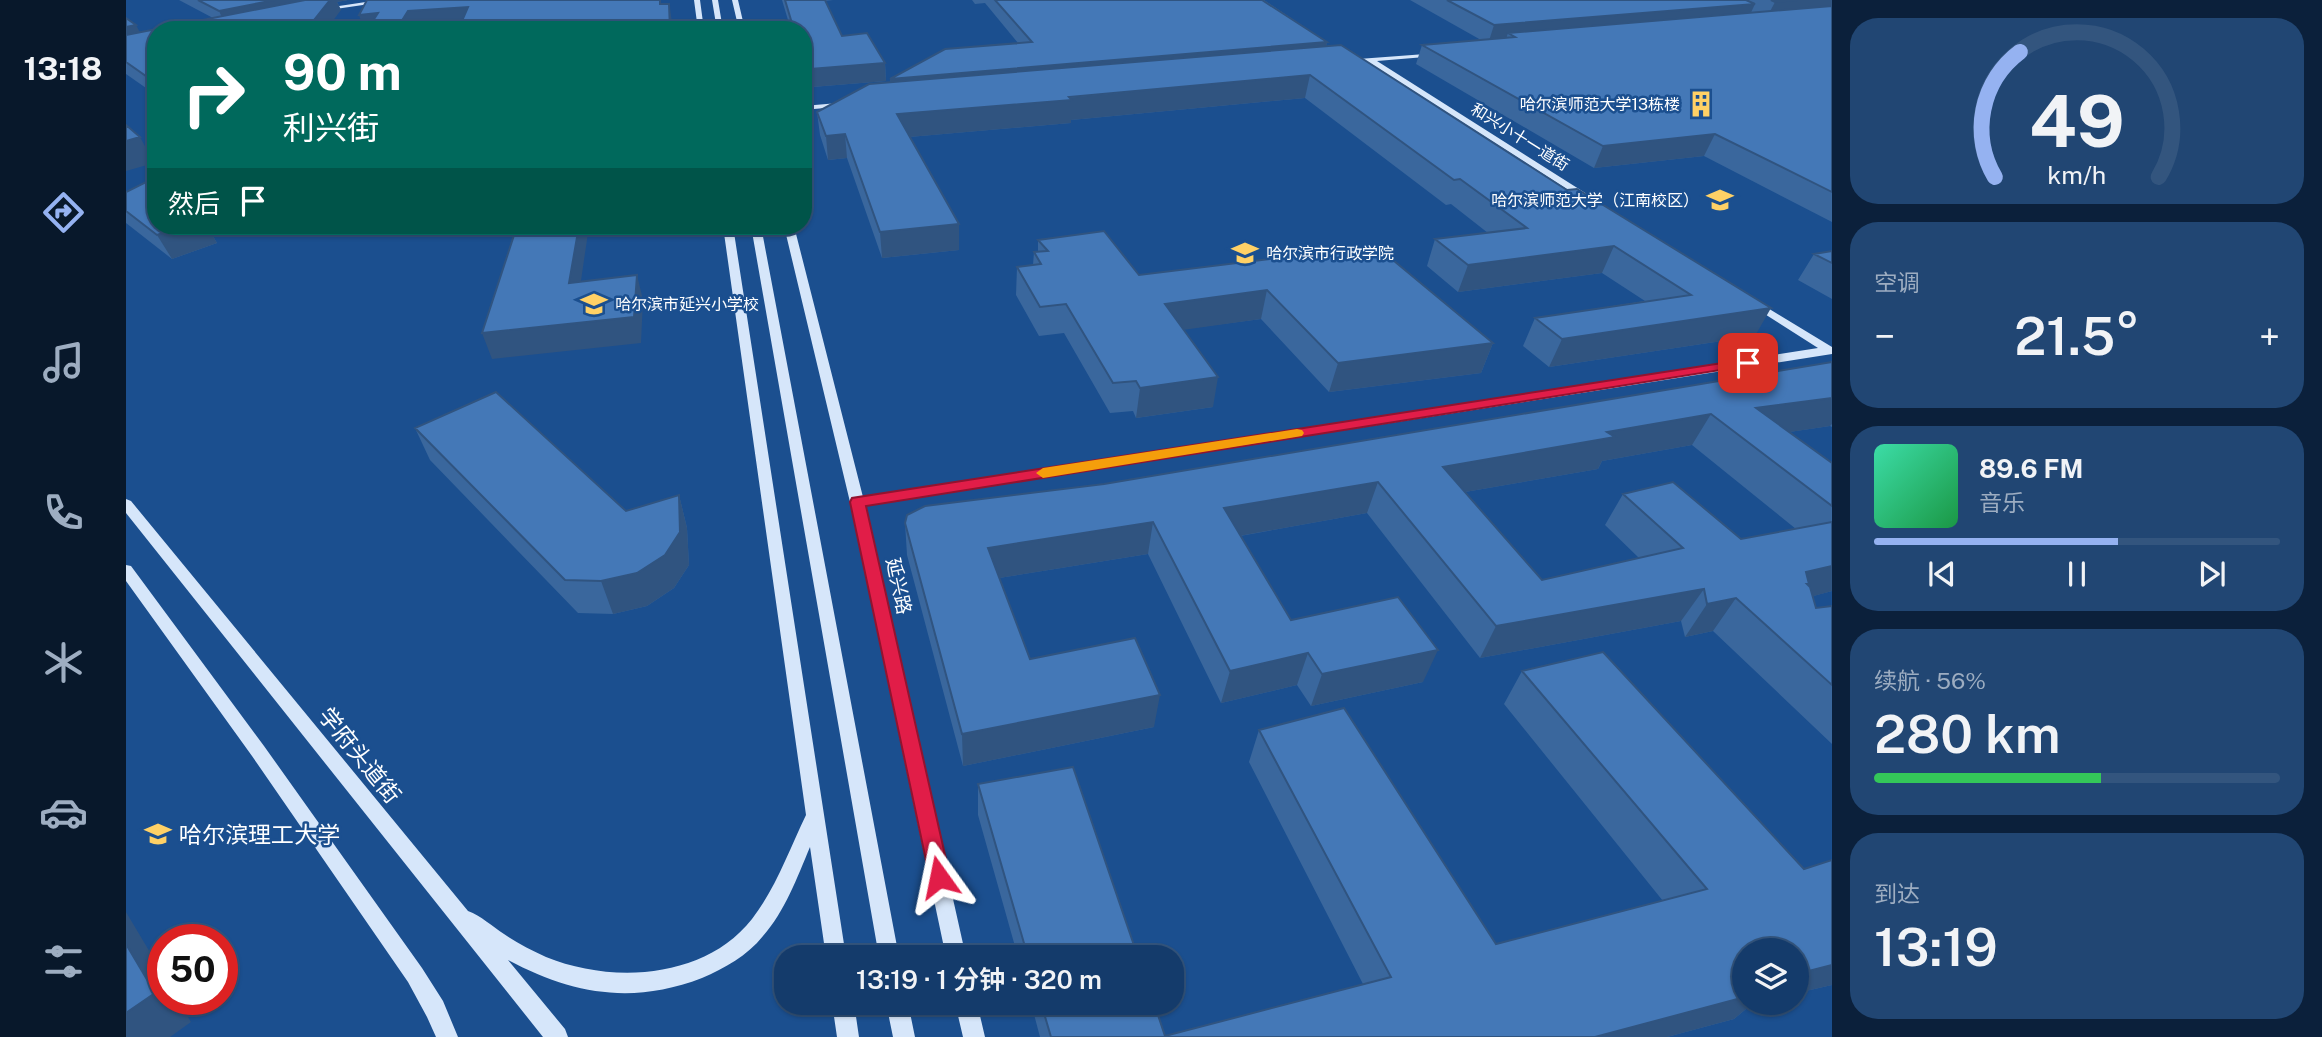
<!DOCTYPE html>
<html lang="zh">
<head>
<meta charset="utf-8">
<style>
	:root { --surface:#143b6b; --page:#214673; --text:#f1f3f6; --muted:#9dadc1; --line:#33557e; --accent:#95b2f1 }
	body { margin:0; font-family:"Public Sans","Noto Sans SC",sans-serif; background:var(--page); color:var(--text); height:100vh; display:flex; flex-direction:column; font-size:26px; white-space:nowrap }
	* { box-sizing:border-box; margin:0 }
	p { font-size:23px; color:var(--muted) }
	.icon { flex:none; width:38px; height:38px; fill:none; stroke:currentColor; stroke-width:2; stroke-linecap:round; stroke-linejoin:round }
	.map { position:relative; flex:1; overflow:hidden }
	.sheet { display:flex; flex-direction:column; gap:18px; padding:18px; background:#0b203b; width:490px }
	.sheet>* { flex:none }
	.hud { position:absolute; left:21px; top:21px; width:665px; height:214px; border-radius:28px; box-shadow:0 2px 5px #0004,0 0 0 2px var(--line); background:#00695c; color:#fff; overflow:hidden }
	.buttons { position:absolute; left:1606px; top:938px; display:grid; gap:14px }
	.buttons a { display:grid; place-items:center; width:77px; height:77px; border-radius:50%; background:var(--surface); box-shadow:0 2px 5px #0004,0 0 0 2px var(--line); font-size:35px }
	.speed { position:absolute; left:21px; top:924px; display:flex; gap:14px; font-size:35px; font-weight:700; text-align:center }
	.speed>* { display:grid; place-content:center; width:91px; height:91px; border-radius:50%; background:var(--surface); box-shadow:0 2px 5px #0004,0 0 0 2px var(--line); line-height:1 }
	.speed .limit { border:10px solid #d22; background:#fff; color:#111 }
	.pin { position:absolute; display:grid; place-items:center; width:60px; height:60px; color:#fff; margin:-30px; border-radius:14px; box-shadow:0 4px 10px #0006 }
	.me { position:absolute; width:77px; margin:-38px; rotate:348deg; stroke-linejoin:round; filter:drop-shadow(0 0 5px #0008) }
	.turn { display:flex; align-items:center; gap:24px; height:147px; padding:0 21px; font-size:32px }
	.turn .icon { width:91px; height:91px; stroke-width:2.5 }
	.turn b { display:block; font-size:49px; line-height:60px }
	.then { display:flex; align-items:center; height:66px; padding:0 21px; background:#0003; gap:14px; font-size:26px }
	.big { font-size:52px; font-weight:600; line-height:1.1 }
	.sheet .tile { flex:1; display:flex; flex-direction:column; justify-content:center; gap:10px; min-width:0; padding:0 24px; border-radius:28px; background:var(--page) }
	.sheet .dial { align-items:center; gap:0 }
	.dial svg { height:182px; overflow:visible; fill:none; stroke:var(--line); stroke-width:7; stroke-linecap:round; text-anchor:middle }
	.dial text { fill:var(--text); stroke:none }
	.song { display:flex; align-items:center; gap:21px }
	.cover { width:84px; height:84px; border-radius:10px; background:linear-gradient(135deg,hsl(160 70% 55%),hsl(140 70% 35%)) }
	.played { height:7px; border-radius:4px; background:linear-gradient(90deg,var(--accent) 60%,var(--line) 60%) }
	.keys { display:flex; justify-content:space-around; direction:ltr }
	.heat { display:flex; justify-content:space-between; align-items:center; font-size:38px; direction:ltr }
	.charge { height:10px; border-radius:5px; background:linear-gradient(90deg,#34c759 56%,var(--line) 0) }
	.trip { position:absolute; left:648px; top:945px; width:410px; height:70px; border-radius:28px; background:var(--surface); box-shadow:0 2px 5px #0004,0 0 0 2px var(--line); font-weight:600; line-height:70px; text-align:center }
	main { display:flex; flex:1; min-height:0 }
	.tab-bar { display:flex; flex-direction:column; width:126px; justify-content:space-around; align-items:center; background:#08182b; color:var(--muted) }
	.tab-bar .icon { width:49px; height:49px }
	.tab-bar .selected { color:var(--accent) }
	.tab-bar b { font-size:32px; color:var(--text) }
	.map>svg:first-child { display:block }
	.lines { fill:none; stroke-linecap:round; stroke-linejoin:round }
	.secondary { fill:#d6e6fa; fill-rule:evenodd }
	.wall { fill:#3a679d; fill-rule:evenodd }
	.shaded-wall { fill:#305480 }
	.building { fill:#4478b7; stroke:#305480; stroke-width:2 }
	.route { fill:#e11d48; stroke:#92132f; stroke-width:2 }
	.slow { fill:#f59e0b }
	.labels { text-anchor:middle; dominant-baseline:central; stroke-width:5; stroke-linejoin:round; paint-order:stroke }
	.far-poi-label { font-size:16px; fill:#fff; stroke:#1b4f8f; text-anchor:end }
	.far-street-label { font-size:16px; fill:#fff; stroke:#1b4f8f }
	.street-label { font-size:19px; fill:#fff; stroke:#1b4f8f }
	.near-street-label { font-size:23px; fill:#fff; stroke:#1b4f8f }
	.near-poi-label { font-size:23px; fill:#fff; stroke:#1b4f8f; text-anchor:start }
</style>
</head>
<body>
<main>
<nav class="tab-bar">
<b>13:18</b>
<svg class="icon selected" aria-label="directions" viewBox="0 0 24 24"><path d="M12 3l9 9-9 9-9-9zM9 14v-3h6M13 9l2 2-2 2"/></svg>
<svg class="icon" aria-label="music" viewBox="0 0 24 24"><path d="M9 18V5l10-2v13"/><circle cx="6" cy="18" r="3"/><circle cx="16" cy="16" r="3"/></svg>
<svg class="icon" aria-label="phone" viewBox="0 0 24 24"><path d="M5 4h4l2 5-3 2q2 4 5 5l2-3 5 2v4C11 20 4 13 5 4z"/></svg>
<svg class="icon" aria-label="climate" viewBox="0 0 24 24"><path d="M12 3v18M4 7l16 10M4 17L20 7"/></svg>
<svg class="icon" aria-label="car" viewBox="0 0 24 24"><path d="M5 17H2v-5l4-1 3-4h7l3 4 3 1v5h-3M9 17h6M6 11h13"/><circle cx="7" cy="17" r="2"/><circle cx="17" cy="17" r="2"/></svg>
<svg class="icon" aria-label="filters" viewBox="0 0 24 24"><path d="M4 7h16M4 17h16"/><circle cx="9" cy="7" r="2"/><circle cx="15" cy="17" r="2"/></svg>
</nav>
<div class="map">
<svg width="1706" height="1037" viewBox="0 0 1706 1037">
	<rect width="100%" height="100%" fill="#1b4f8f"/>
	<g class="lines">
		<path class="secondary" d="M253,0H271L196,11L193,9Z
			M568,0H574L578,30H572Z
			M586,0H592L597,30H591Z
			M606,0H612L619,30H613Z
			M1313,53L1311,56L1251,61L1464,196V200H1458L1242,62L1219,64L1216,62L1219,60Z
			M724,102L725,104L721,106L677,110V106Z
			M597,226H607L720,957H700L684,847C671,878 659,911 637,936C621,956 599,968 576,978C506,1005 446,994 382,960L439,1029L442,1037H417L0,513V499L5,501L342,911C355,916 366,926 378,934C391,943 405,950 420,957C486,984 579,979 626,919C650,888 663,850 680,815Z
			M625,226H635L773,957H753Z
			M658,226H668L737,497L1692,348L1623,304V300L1627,299L1706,347V354L739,505L840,957H820L724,502Z
			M0,565L5,566L138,746L296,968L317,1001L332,1037H310L301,1017L282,982L126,756L0,581Z
			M706,1003H728L733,1037H711Z
			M760,1003H782L789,1037H767Z
			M829,1003H851L859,1037H837Z"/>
	</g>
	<path class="wall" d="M53,0H222L211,2L215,10L30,30V95L0,74V18L14,33L87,18Z
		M656,0H707L699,1L716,36L759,63L760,81L686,87L677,61V30H665Z
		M846,0H1138L1201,42L1200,46L1629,336L1423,367L1397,346L1409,318L1519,301L1476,273L1332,292L1301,266L1309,239L1362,233L1325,204L1320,205L1179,98L945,120V123L783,137L833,224V250L756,258L721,158L702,160L694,135L691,112L764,83V79L892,43L859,3L849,4Z
		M1284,0H1706V222L1578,156L1468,168L1290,64L1296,45L1355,40Z
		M0,192L30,226H81L91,243L46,259L0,223Z
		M912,240L1013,275L1250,246L1367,343L1355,373L1203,392L1135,319L1058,329L1087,407L1010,418L1007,411L984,413L938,333L913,336L890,295L891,267L907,265L908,252H912Z
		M1706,251V299L1672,280L1688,254Z
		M1706,362V427L1704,426L1663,432L1706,463V591L1687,596L1690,608L1706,606V744L1587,631L1559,637L1555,621L1354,658L1241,513L1114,536L1165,620L1297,682L1185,706L1171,685L1095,703L1022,554L873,578L904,659L1028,727L837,766L781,555L779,523L978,484ZM1566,445L1670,529L1615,539L1497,494L1479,525L1513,558L1416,580L1339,492L1472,469L1476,461Z
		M289,428L500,511L553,495L561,528L563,565L548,588L521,606L487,614L452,613L304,460Z
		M1396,671L1678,869L1706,860V985L1671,993L1619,1003H1633L1626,1004L1608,1019L1541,1037H914L905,1003H1028L1039,1036L1237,984L1123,762L1133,730L1370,944L1537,901L1378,704Z
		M852,784L1012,957H892L852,815Z"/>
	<path class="shaded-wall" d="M149,0H222L211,2L215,10L200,30L100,26L93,11Z
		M1671,0H1706V14L1640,19L1649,2Z
		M543,4L546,22V30H544Z
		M1629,4L1621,21L1382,33L1379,42L1362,44L1368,25Z
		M342,7L348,25L270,30L282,11Z
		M252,13L258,30H238L233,15Z
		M10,25L19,42L0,46V27Z
		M1201,42L1198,58L765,96L764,79Z
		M759,63L760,81L686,87L684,69Z
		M1184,75L1179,98L945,120V123L772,138L771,114Z
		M719,134L721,158L702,160L700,136Z
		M1589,134L1578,156L1468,168L1477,146Z
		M14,137L28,163L0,171V141Z
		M833,224V250L756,258L754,232Z
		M58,226H81L91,243L46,259L31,235Z
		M453,226H463L451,308L443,283Z
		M1488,246L1476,273L1332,292L1342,265Z
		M511,275L517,300L515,343L366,359L356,333Z
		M1141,290L1135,319L1035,333L1039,304Z
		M1645,308L1629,336L1423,367L1436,339Z
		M1367,343L1355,373L1203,392L1212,363Z
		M1092,377L1087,407L1010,418L1014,388Z
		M1706,398V424L1704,426L1617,439L1630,408Z
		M1585,414L1566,445L1476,461L1472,469L1304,498L1317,467L1481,432Z
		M1252,482L1241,513L1091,540L1098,508Z
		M553,495L561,528L563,565L548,588L521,606L487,614L475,581Z
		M1027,522L1022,554L861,580L862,548Z
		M1706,566V591L1670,601L1680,572Z
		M1578,589L1555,621L1354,658L1370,626Z
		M1610,598L1587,631L1559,637L1581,604Z
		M1312,650L1297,682L1185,706L1196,674Z
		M1182,653L1171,685L1095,703L1104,671Z
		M1034,695L1028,727L837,766L836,734Z
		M0,912L37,974V999H51L65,1022L44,1037H0Z
		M1706,965V985L1671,993V974Z
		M1619,996V1003H1633L1626,1004L1608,1019L1541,1037H1469Z"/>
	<path class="building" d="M72,0H149L93,11Z
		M179,0H204L180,30H30V81H27L0,62V35Z
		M241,0H534V4H543L544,30H332L342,7L282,11L270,30H241L252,13L233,15Z
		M659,0H699L716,36L741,33L759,63L684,69L677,49V30H668Z
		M869,0H1136L1201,42L764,79L819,49L906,42Z
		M1321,0H1620L1629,4L1368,25Z
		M1645,0H1671L1649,2Z
		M1706,6V192L1589,134L1477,146L1296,45L1389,37L1382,33Z
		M0,18L10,25L0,27Z
		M1215,45L1441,190L1451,189L1645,308L1436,339L1409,318L1565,295L1488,246L1342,265L1309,239L1401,228L1334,179L1328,180L1184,75L943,97L946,100L771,114L833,224L754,232L719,134L700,136L691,112L743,84Z
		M0,125L14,137L0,141Z
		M30,177V226H58L31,235L0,211V192Z
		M391,226H453L443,283L511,275L508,317L356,333Z
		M978,231L1013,275L1250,246L1367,343L1212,363L1141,290L1039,304L1092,377L1014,388L1010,381L987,383L940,304L914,307L891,267L915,264L908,252L922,251L912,240Z
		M1706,251V263L1688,254Z
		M1706,362V398L1630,408L1706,463V506L1585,414L1481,432L1489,437L1317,467L1416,580L1557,548L1497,494L1547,482L1615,539L1706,522V566L1680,572L1683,584H1681L1684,587L1690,608L1706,606V685L1610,598L1581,604L1578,589L1370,626L1252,482L1098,508L1165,620L1272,597L1312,650L1196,674L1182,653L1104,671L1027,522L862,548L904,659L1009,638L1034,695L836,734L779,523L781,515L799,506L978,484Z
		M370,392L500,511L553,495L554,532L539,555L511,573L475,581L439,580L289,428Z
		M1477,652L1678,869L1706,860V965L1671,974V950H1619V997L1469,1037H925L915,1003H1028L1039,1036L1265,977L1133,730L1218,708L1370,944L1581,889L1396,671Z
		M947,767L1012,957H902L852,784Z
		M0,944L29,993L0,1013Z"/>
	<path class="route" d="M1622,359L1626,360V365L740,506L824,877L821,884L813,887L805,884L724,502L726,498Z"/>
	<path class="slow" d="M1171,429L1176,430L1178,433L1176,436L917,478L910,473L917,468Z"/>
	<defs>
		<g id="building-bare" transform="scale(2.1)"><path d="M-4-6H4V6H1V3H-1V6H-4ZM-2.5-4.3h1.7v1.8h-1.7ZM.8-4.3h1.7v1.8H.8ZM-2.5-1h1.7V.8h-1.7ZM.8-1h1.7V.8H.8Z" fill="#ffd166" stroke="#1b4f8f" stroke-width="2.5" paint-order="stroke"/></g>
		<g id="university-bare" transform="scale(2.1)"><path d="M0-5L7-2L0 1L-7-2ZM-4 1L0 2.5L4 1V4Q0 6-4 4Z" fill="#ffd166" stroke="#1b4f8f" stroke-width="2.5" paint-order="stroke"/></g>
		<g id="school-bare" transform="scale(2.1)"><path d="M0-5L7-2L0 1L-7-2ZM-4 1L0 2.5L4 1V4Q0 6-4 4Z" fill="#ffd166" stroke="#1b4f8f" stroke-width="2.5" paint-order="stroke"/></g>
	</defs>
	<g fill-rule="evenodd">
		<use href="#building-bare" x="1575" y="104"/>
		<use href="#university-bare" x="1594" y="200"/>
		<use href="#university-bare" x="1119" y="253"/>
		<use href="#school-bare" x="468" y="304"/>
		<use href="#university-bare" x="32" y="834"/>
	</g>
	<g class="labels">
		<g class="far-poi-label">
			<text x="1554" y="104">哈尔滨师范大学13栋楼</text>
			<text x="1573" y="200">哈尔滨师范大学（江南校区）</text>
			<text x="1140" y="253" text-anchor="start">哈尔滨市行政学院</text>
			<text x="489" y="304" text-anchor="start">哈尔滨市延兴小学校</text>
		</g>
		<g class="far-street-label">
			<text transform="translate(1394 137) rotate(32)">和兴小十一道街</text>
		</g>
		<g class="street-label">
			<text transform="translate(773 586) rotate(78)">延兴路</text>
		</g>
		<g class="near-street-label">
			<text transform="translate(234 755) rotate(51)">学府头道街</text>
		</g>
		<g class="near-poi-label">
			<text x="53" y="834">哈尔滨理工大学</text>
		</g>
	</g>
</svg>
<div class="buttons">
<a><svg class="icon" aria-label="layers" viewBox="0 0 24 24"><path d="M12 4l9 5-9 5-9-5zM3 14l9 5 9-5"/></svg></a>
</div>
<div class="speed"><div class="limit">50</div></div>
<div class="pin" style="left:1622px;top:363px;background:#d93025"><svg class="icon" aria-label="arrive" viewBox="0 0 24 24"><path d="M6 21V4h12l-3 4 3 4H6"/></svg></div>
<svg class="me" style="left:813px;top:877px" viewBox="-20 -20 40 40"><path d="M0-17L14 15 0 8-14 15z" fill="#e11d48" stroke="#fff" stroke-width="4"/></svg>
<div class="trip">13:19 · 1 分钟 · 320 m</div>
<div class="hud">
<div class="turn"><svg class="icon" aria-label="right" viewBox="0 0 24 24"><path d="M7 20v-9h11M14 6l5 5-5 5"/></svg><div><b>90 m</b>利兴街</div></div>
<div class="then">然后<svg class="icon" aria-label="arrive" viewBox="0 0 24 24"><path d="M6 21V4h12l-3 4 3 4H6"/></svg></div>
</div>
</div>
<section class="sheet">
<div class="tile dial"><svg viewBox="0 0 100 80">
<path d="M14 69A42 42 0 1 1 86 69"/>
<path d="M14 69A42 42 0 0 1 25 14" stroke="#95b2f1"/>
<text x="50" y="56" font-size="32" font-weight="700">49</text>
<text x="50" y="72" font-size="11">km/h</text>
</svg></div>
<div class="tile"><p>空调</p>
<div class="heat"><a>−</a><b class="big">21.5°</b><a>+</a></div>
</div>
<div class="tile">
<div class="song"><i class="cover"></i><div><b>89.6 FM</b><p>音乐</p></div></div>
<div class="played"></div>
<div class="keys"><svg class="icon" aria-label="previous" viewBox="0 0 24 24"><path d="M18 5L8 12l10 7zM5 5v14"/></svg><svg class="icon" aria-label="pause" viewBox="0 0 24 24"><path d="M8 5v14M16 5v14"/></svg><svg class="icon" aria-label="next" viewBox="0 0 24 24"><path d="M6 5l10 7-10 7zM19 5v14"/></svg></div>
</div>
<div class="tile"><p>续航 · 56%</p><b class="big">280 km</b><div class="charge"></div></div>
<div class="tile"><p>到达</p><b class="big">13:19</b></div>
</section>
</main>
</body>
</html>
